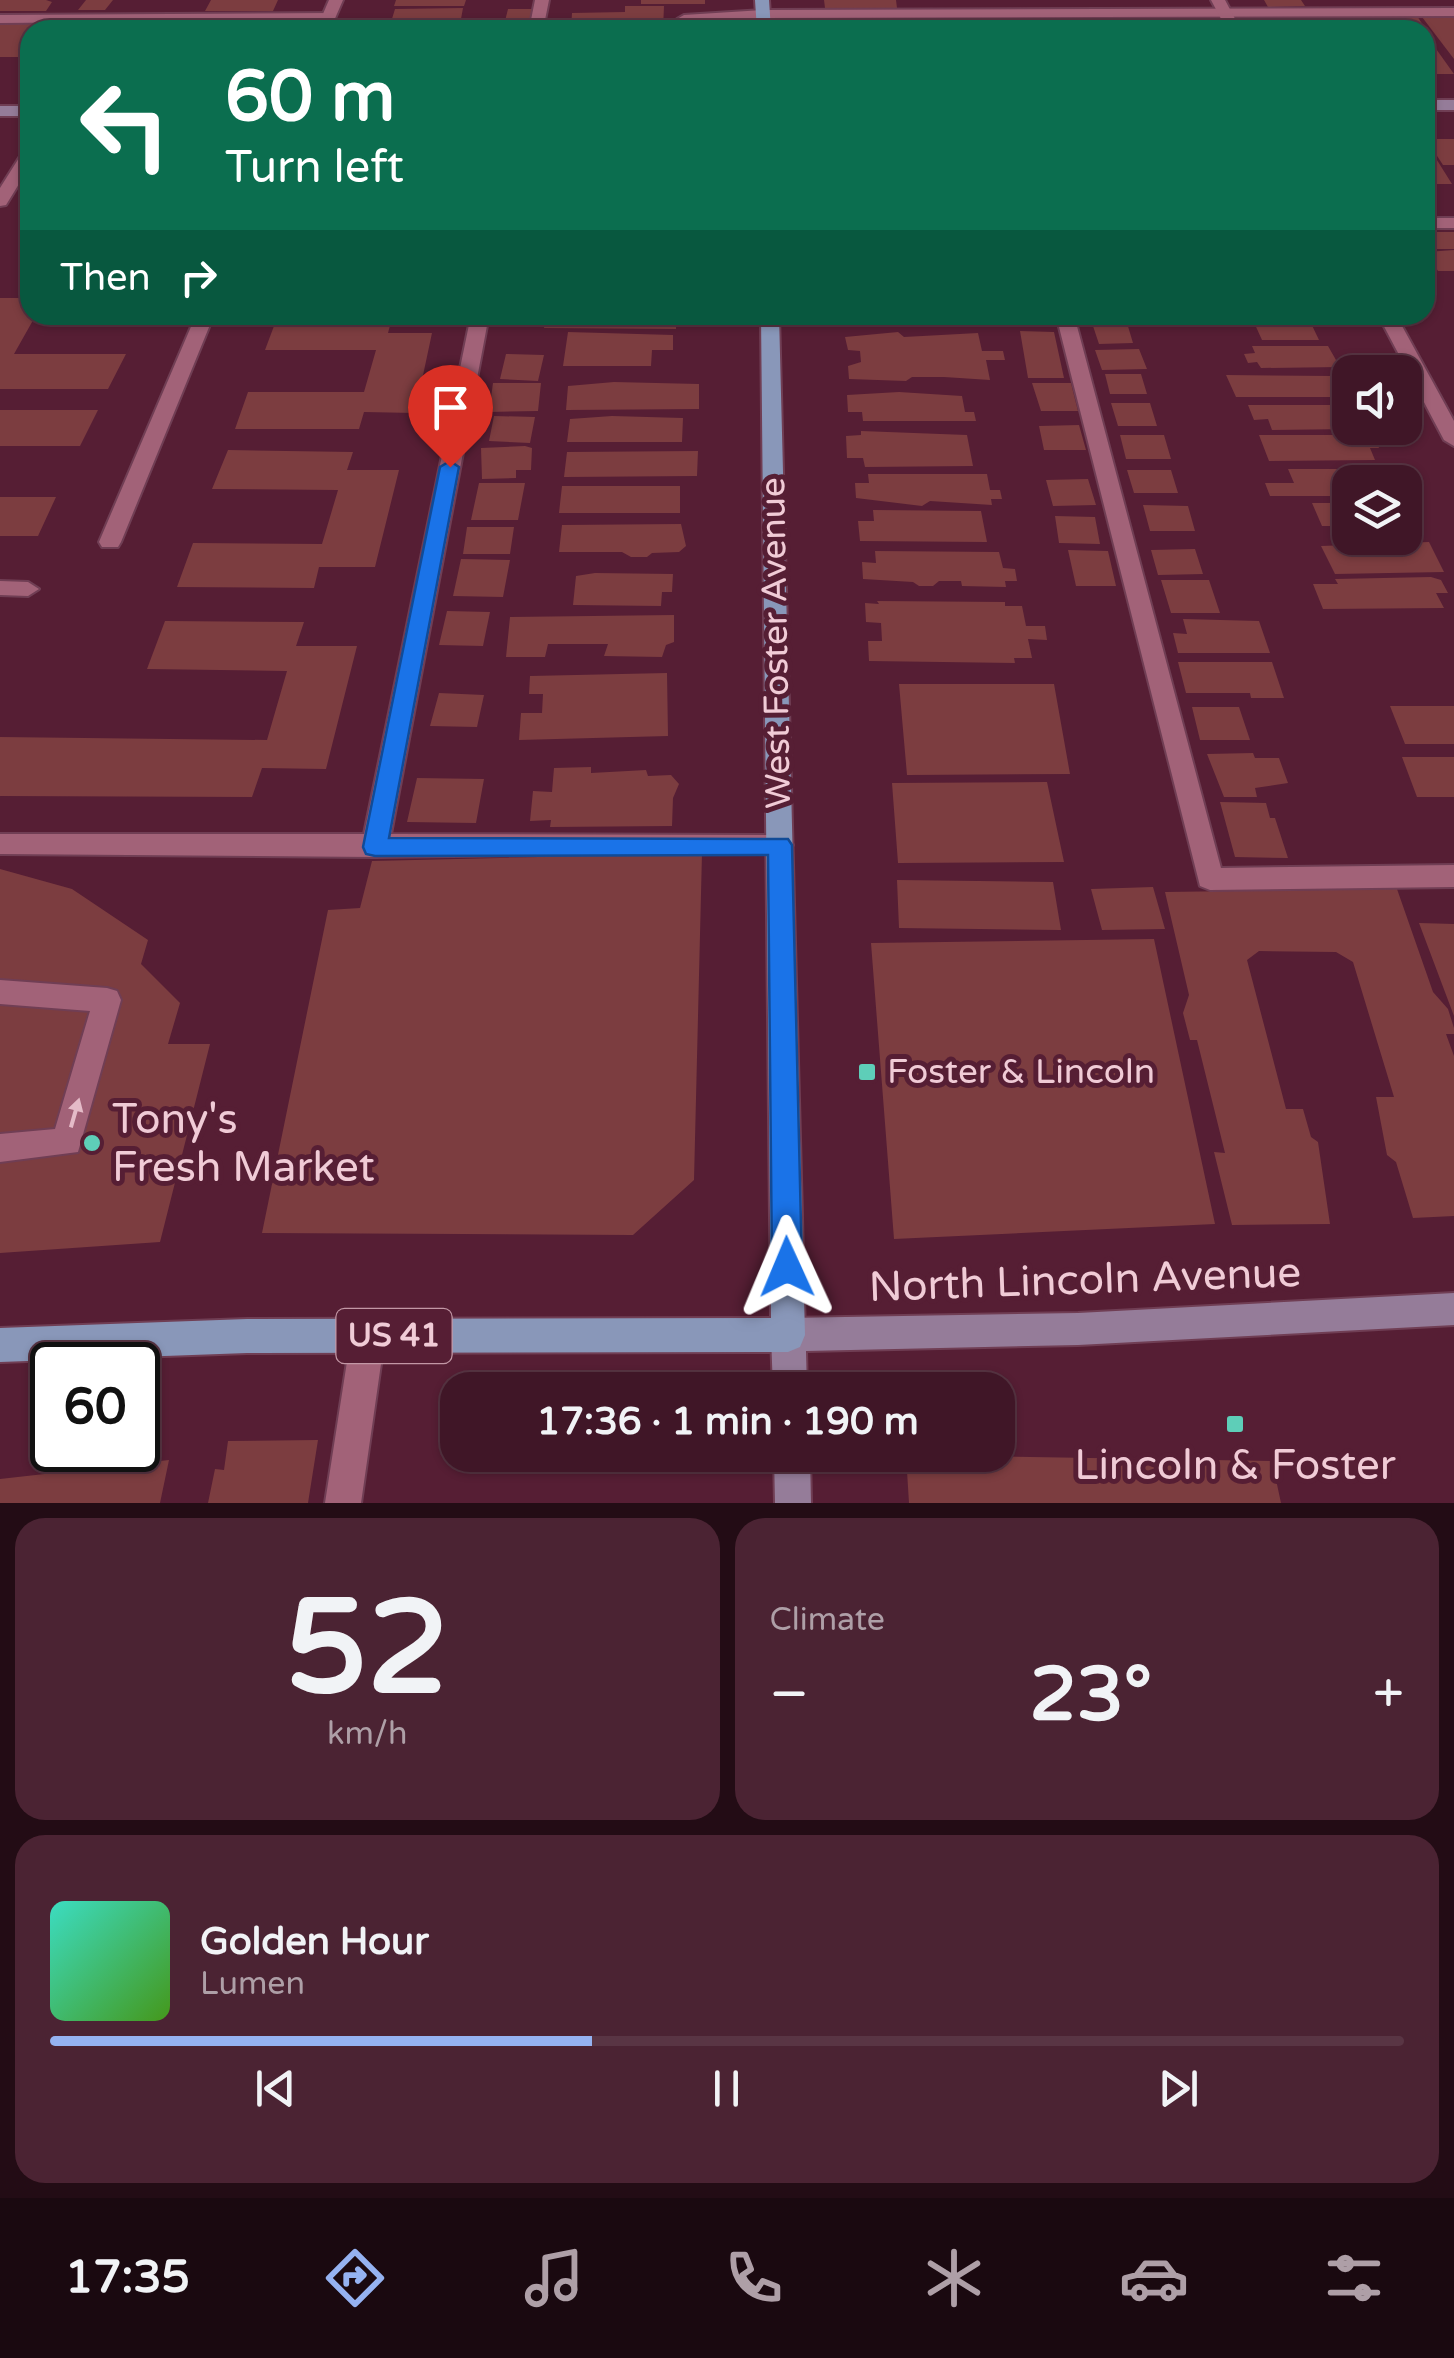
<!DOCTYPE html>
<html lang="en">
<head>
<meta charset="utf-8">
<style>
	:root { --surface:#401627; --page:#4b2333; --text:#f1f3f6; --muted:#ae9fa7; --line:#593544; --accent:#95b2f1 }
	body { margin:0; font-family:"Varela Round",sans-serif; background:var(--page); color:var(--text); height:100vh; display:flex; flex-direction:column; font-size:38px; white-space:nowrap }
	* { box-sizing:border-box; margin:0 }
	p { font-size:32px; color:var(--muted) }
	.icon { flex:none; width:55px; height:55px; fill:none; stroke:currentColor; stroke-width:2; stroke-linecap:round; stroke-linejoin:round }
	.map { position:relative; height:1503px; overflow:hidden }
	.panel { display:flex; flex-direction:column; gap:15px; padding:15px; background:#230c15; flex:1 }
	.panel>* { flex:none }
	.guide { position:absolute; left:20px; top:20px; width:1415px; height:305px; border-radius:30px; box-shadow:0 2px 8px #0004,0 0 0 2px var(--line); background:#0b6e4f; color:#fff; overflow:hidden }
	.tools { position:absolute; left:1332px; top:355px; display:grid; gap:20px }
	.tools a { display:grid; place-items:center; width:90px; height:90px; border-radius:20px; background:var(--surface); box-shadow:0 2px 8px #0004,0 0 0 2px var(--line); font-size:50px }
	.speed { position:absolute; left:30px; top:1342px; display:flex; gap:20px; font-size:50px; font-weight:700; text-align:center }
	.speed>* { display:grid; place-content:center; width:130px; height:130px; border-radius:50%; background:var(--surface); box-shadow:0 2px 8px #0004,0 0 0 2px var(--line); line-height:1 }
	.speed .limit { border:5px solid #111; border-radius:15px; background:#fff; color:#111 }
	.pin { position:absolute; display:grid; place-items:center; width:85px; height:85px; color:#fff; margin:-102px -42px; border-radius:50% 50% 50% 0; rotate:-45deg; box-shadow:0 0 10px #0007 }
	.pin .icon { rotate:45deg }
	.me { position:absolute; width:110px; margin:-55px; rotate:359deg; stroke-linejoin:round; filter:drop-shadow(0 0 8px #0008) }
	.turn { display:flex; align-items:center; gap:35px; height:210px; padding:0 40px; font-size:45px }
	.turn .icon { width:130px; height:130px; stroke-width:2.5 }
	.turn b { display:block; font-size:70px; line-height:85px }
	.then { display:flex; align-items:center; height:95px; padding:0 40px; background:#0003; gap:20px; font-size:38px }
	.big { font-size:75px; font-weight:700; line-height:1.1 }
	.panel .card { flex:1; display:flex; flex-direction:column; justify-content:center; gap:15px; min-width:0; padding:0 35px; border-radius:30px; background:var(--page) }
	.panel .dial { align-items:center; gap:0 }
	.dial b { font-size:130px; line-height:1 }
	.song { display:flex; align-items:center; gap:30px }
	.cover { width:120px; height:120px; border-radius:15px; background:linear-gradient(135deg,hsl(170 70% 55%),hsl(100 70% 35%)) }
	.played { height:10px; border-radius:5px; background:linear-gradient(90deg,var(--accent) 40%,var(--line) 40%) }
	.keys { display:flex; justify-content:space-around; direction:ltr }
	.heat { display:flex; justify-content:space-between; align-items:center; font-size:55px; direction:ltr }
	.panel .tiles { flex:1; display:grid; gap:15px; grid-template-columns:1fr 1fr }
	.card:last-child { grid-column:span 2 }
	.trip { position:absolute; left:440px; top:1372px; width:575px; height:100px; border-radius:30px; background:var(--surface); box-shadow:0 2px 8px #0004,0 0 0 2px var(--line); font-weight:700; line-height:100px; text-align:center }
	.menu { display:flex; height:160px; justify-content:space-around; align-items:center; background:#1a0910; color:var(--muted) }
	.menu .icon { width:70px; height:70px }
	.menu .active { color:var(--accent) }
	.menu b { font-size:45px; color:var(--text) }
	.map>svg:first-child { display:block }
	.building { fill:#7c3d40 }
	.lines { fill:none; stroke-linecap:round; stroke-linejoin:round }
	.lane-casing { stroke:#703e54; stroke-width:4 }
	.street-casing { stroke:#703e54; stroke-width:4 }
	.secondary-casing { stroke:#703e54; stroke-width:4 }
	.primary-casing { stroke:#703e54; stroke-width:4 }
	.lane { fill:#a26278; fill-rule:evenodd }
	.street { fill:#a26278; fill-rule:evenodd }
	.secondary { fill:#957c99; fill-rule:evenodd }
	.primary { fill:#8997b9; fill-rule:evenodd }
	.oneway { fill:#e4bbc8 }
	.route { fill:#1a73e8; stroke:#114b97; stroke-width:2.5 }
	.poi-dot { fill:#5eceb8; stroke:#561e34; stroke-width:4 }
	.labels { text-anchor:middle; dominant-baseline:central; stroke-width:10; stroke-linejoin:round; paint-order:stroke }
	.shield { fill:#561e34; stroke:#c297a5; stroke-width:2.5 }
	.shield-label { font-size:32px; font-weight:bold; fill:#f0cbd6 }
	.street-label { font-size:35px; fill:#f0cbd6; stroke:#561e34 }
	.poi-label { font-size:35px; fill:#f0cbd6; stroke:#561e34; text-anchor:start }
	.near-poi-label { font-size:42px; fill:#f0cbd6; stroke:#561e34; text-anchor:start }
	.near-street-label { font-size:42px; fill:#f0cbd6; stroke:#561e34 }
</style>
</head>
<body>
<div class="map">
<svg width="1454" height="1503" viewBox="0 0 1454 1503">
	<rect width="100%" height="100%" fill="#561e34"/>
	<path class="building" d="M0,0H46L52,2L46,11H0Z
		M86,0H113L105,10H78Z
		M211,0H278L273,11H205Z
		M396,0H466L464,6H394Z
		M641,0H705V4H641Z
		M824,0H896L897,8H825Z
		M1264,0H1301L1305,6L1268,7Z
		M625,6H664L663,30H571L572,13L625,12Z
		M463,8L461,19L391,22L395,9Z
		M508,9H535L533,22L505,21Z
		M1272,16H1323L1332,29L1280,30Z
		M1381,16H1417L1425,28H1389Z
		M885,17H911L913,30H888Z
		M1346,17H1374L1383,29H1354Z
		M1422,17H1454V59Z
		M814,18H882L885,30H819Z
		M978,18L981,30H953L950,19Z
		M1076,18H1105L1111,30H1081Z
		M0,22H44L39,30H30V43L21,57H0Z
		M275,23L272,30H47L51,24Z
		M468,25L467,30H387L389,26Z
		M1425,45L1434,46L1454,74H1425Z
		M1426,139H1454V165H1443Z
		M1425,141L1452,184H1425Z
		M1425,232H1454V249H1425Z
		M1454,250V271H1438L1426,252Z
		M0,298H30V315H36L14,354H126L108,389H0Z
		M546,315H676V329L544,328Z
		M841,315H971L973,323L842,325Z
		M1015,315H1049L1051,326H1018Z
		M1308,317L1319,340H1262L1252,318Z
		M277,318H392L388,333H432L415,413L364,412L359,429H235L248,392H364L376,350H265Z
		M1092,323H1127L1133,343L1099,344Z
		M1020,331L1054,332L1064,378H1028Z
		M568,332L673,335V350H652L651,366H563Z
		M898,332L904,337L978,333L982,351H1003L1005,360H986L990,380L944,377H912L906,381L849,379L848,366L861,362L860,351L848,350L845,337Z
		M1252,346H1328L1340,367L1261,368L1257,362L1248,363L1244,354L1255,353Z
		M1139,349L1147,369L1102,370L1095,350Z
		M506,354L544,355L538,381L500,379Z
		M1105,374H1141L1147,394H1110Z
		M1226,375L1333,376L1345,393L1342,397H1236Z
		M614,382L699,384V409L566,410L568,386Z
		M493,383H541L538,411L489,412Z
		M1032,383H1071L1078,411H1041Z
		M899,392L962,396L965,412H974L976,421H863L862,412H848L847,395Z
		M1111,403H1150L1157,426H1118Z
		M1248,405H1350V429L1272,430L1268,419L1254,420Z
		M0,410H98L80,446H0Z
		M494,416L535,417L530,443L489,441Z
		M612,416L683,418L682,442H567L570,419Z
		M1079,425L1086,450H1044L1039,426Z
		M861,431L967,435L973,466L865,467L863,458H847L846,436L861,435Z
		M1120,435H1164L1171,459H1126Z
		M1259,435H1365L1368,441H1376L1379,448H1370L1375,460L1269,461Z
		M525,446L532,448L531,470H516V478L482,479L481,448Z
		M228,450L353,452L347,470H399L375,567H319L314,588L177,587L193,543L322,544L338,490L212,489Z
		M698,451L697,476L564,477L567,452Z
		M1288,469H1391L1398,482H1350V496H1270L1265,483H1294Z
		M1127,470H1171L1178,493H1134Z
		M868,474H987L990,490H1000L1002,499H991L992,505L930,501L922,506L856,498L855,483H869Z
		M1088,479L1096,505L1053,506L1046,480Z
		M479,483H525L518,520H471Z
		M562,486H680V513H559Z
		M0,497H56L38,536H0Z
		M1312,503H1350V531H1338L1336,526H1322Z
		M1143,505L1188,506L1195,531H1150Z
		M873,510L981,511L987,542L860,541L858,521H874Z
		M1055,516L1095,517L1100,544L1059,543Z
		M681,524L686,546L679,552L652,553L647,557H631L622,552H559L562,525Z
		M467,527H514L510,554H463Z
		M1429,542L1444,572L1335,574L1321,546Z
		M1195,549L1203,574L1158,575L1151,550Z
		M1068,550L1108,551L1116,586H1076Z
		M875,551L999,552L1003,568L1015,569L1017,581H1005L1006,587L962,586L961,581H939L933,586H919L913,582L863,579L862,562L876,563Z
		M461,559L510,560L503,597L453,596Z
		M595,573L673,574L672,592H662L661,606L573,605L576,576Z
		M1431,577L1441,580L1448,593H1436L1444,608L1323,609L1313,584H1338L1335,579Z
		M1161,580H1209L1220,613H1171Z
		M877,601L1005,602V606H1022L1026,626H1045L1047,640L1028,639L1032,658H1014L1015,663L869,661L868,641H882L881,623L866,622L865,603L879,604Z
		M447,611L490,612L483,646L439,645Z
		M674,615V642L666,645L662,657L604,656L608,644H548L545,657H506L510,617Z
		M1183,619L1259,621L1270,653H1178L1173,633L1187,634Z
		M165,621L304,622L296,646H357L326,769L262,768L252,797L0,796V737L267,740L287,671L147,669Z
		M1178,662H1272L1284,698H1251L1250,693H1186Z
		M667,673L668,736L519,740L521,713H542L543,694H529L530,676Z
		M899,684H1054L1070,774L907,775Z
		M439,693L484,695L477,727L430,726Z
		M1390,706H1454V744H1405Z
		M1192,707H1239L1250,740H1200Z
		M1253,753L1255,758H1279L1288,783L1255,788L1257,797H1224L1207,754Z
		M1402,757H1454V797H1417Z
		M591,767V773L646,770L648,776L671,775L679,784L673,798L672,826L550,827L551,820L530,821L533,791L552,792L554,768Z
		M417,778L484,779L476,823L407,822Z
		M1047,782L1064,862L898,863L892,783Z
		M1220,802L1266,803L1270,818H1275L1288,858L1235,857Z
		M702,853L694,1180L633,1235L262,1233L328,910L360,908L372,861Z
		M0,869L72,889L148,940L141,964L180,1003L168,1044H210L160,1242L0,1253Z
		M897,880L1053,882L1061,930L899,928Z
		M1153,887L1165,929L1102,930L1091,889Z
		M1397,889L1433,992L1448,1009L1454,1028V1034H1446L1454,1056V1216L1413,1218L1396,1162L1387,1155L1376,1097H1394L1353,962L1336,952L1259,951L1247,960L1286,1109H1303L1311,1137L1318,1142L1330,1224L1232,1225L1214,1152L1225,1153L1197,1040H1190L1183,1013L1189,995L1165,892Z
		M1419,923L1454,924V1016Z
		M1154,939L1215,1224L894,1239L871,943Z
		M318,1440L308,1503H208L215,1469L224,1470L228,1441Z
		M906,1455L1272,1461L1281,1503H909Z
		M169,1460L160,1503H0V1479Z"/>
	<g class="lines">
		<g class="lane-casing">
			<path id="lane" d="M535,0H549L543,30H529Z
				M1454,8V16L763,18L691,23L690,30H676L677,19L684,15L763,10Z
				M334,13V19L329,20L0,23V15Z
				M30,148V166L6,205L0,206V188L24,150Z
				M1425,218H1454V228H1425Z
				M471,315H489L391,834L780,835L789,838L793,845L789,852L375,857L0,854V834H364Z
				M1056,315H1074L1221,868L1454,865V887L1210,890L1200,886Z
				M0,980L107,988L117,991L121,1000L78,1152L0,1162V1134L55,1129L90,1011L0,1004Z
				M368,1319L380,1324L385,1336L361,1503H325L351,1336L356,1324Z"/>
		</g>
		<g class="street-casing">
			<path id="street" d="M329,0H343L330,30H316Z
				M1211,0H1225L1241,30H1227Z
				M196,315H214L121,542L118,547H102L99,542Z
				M1378,315H1396L1454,421V446L1444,440Z
				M0,581L28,582L39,589L28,596L0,595Z"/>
		</g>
		<g class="secondary-casing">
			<path id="secondary" d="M1425,100H1454V110H1425Z
				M0,106H30V116H0Z
				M1454,1293V1325L1078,1345L806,1351L807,1390H773L771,1335L776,1323L788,1318L1078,1313Z
				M774,1455H810L811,1503H775Z"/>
		</g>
		<g class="primary-casing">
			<path id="primary" d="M755,0H769L771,30H757Z
				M761,315H779L805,1335L800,1347L788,1352L247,1353L0,1362V1328L247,1319L771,1318Z"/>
		</g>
		<use href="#lane" class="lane"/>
		<use href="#street" class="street"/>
		<use href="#secondary" class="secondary"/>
		<use href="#primary" class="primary"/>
	</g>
	<defs><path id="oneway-solid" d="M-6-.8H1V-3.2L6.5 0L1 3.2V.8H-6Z" transform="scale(2.5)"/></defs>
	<use class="oneway" href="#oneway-solid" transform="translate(75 1113) rotate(-74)"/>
	<path class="route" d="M450,461L459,467L389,838L788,839L792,845L802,1267L797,1277L787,1281L777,1277L772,1267L768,855L375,856L366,854L363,847L440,467Z"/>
	<g class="poi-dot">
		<rect x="857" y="1062" width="20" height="20" rx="5"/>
		<circle cx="92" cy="1143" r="10"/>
		<rect x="1225" y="1414" width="20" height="20" rx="5"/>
	</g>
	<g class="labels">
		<rect class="shield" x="336.5" y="1309" width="115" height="54" rx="8"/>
		<g class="shield-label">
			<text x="394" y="1336">US 41</text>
		</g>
		<g class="street-label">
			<text transform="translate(776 643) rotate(-91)">West Foster Avenue</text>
		</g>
		<g class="poi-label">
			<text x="887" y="1072">Foster &amp; Lincoln</text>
		</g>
		<g class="near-poi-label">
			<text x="112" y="1119">Tony's<tspan x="112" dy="48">Fresh Market</tspan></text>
			<text x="1235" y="1465" text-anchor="middle">Lincoln &amp; Foster</text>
		</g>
		<g class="near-street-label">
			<text transform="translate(1085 1280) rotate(-2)">North Lincoln Avenue</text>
		</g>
	</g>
</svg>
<div class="tools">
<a><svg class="icon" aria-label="sound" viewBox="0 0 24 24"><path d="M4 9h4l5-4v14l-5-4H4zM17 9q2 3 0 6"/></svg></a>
<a><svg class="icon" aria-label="layers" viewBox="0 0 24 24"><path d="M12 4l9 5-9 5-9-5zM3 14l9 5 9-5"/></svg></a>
</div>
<div class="speed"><div class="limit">60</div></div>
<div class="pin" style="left:450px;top:467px;background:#d93025"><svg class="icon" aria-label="arrive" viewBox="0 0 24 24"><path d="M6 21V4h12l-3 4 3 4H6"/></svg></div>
<svg class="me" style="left:787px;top:1267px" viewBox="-20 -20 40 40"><path d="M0-17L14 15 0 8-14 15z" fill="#1a73e8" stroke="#fff" stroke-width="4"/></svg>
<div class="trip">17:36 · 1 min · 190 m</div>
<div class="guide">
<div class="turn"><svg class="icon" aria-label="left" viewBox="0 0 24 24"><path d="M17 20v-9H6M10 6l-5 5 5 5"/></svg><div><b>60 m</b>Turn left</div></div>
<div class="then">Then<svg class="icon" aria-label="right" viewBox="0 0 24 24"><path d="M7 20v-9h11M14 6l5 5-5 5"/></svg></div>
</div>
</div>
<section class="panel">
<div class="tiles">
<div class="card dial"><b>52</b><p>km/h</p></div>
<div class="card"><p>Climate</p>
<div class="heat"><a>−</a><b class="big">23°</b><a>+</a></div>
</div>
<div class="card">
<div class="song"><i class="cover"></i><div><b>Golden Hour</b><p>Lumen</p></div></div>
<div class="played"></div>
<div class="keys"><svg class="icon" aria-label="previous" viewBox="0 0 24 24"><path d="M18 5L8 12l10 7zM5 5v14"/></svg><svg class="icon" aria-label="pause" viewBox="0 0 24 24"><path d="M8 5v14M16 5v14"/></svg><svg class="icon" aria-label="next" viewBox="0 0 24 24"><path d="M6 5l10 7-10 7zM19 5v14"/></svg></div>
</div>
</div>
</section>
<nav class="menu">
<b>17:35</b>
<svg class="icon active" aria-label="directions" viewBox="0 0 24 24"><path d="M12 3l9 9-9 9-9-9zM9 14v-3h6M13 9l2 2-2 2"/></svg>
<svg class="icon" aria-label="music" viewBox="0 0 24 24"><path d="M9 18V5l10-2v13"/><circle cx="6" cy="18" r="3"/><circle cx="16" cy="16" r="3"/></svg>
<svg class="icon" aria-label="phone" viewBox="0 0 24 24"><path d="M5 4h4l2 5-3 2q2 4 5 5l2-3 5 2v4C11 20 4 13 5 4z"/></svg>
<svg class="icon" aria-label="climate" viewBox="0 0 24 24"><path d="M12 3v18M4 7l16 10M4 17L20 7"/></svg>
<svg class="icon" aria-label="car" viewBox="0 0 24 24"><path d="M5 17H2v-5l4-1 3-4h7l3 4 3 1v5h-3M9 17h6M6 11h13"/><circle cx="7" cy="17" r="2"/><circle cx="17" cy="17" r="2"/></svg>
<svg class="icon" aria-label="filters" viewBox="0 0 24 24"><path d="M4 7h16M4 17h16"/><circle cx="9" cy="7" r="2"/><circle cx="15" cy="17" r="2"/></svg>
</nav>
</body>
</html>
